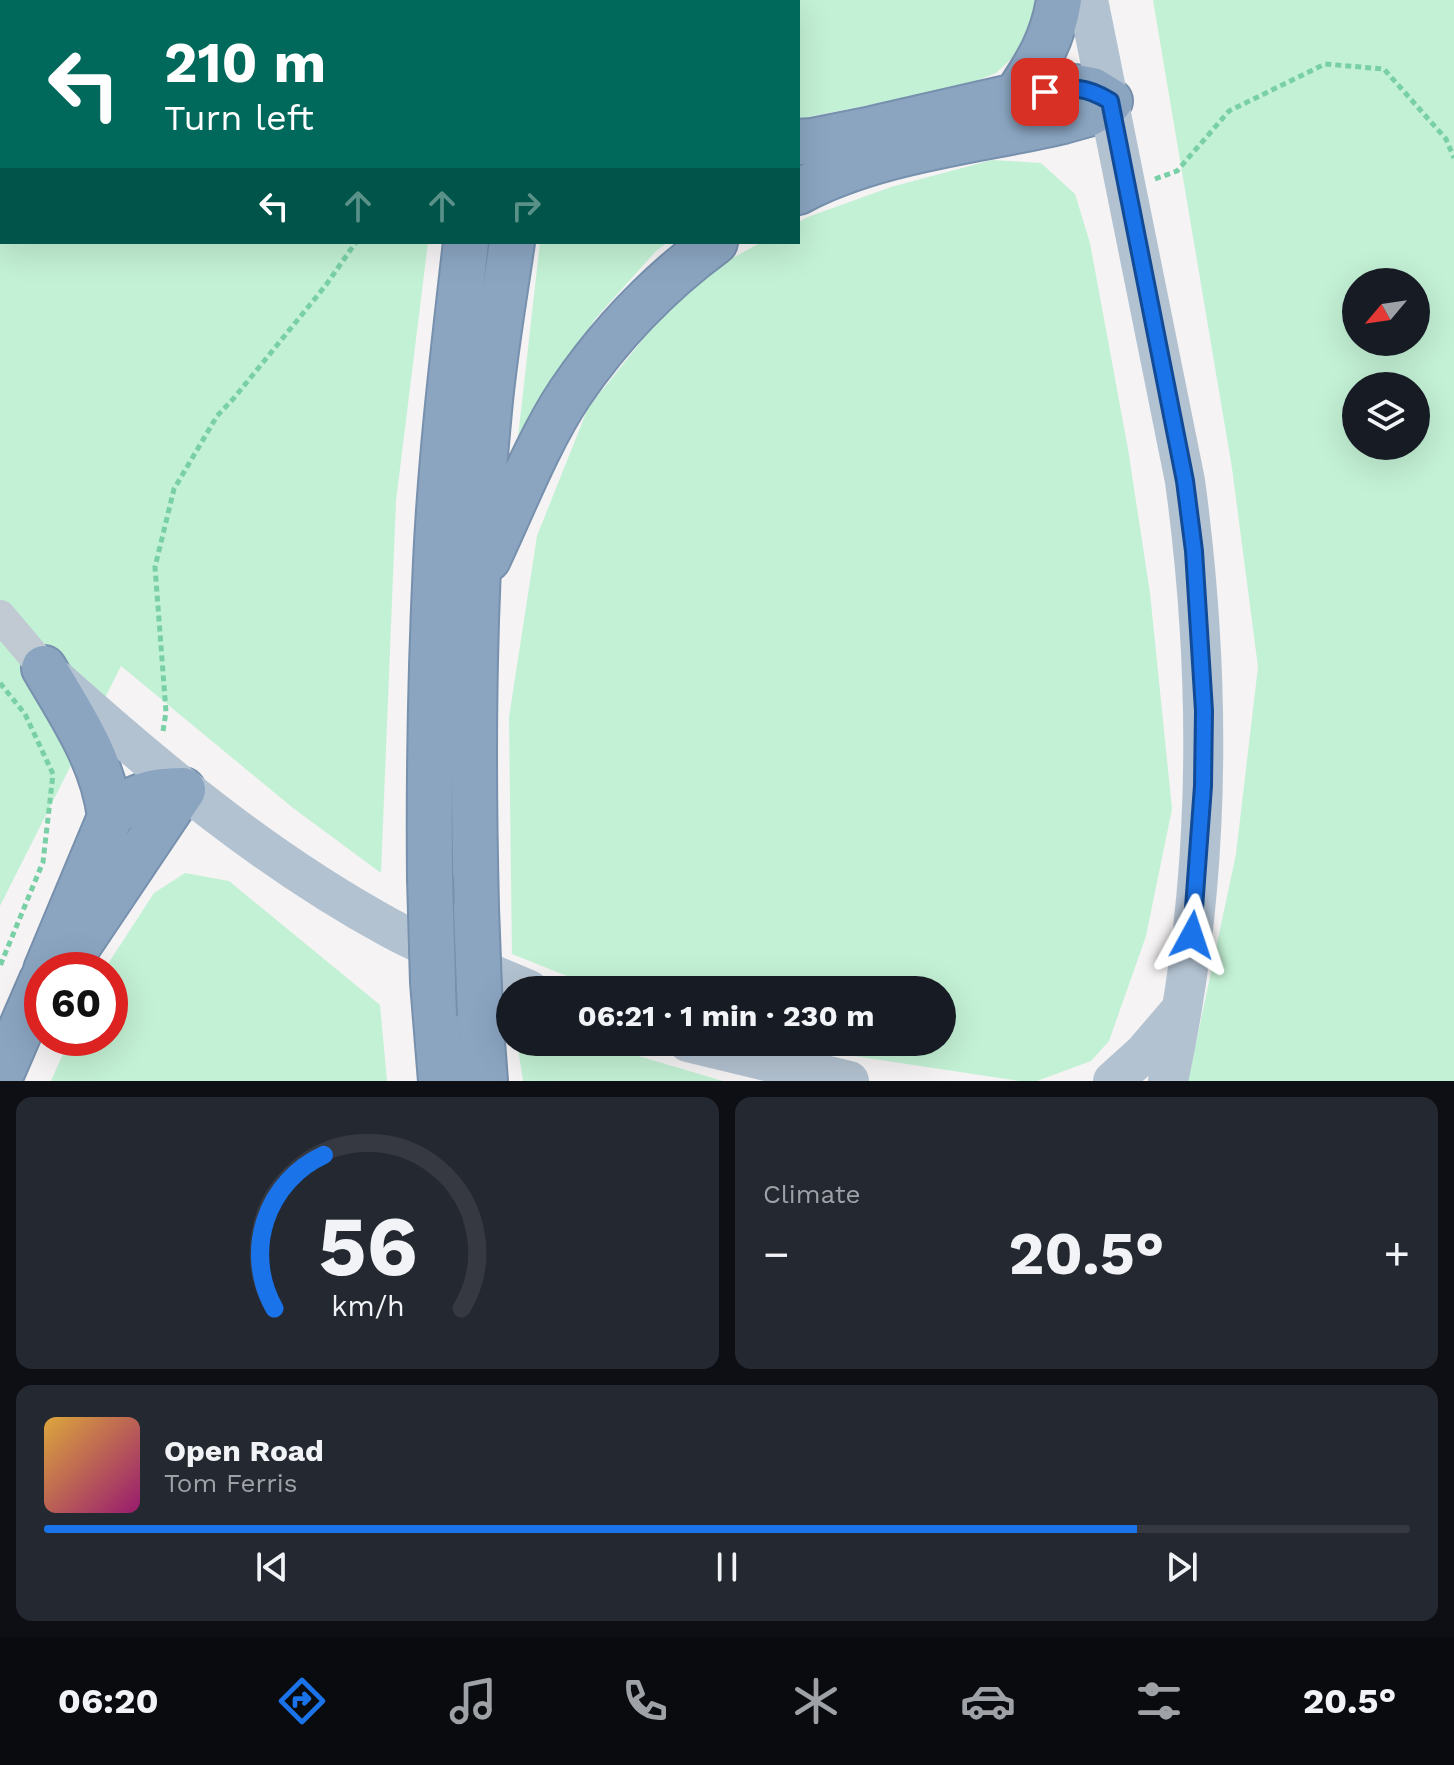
<!DOCTYPE html>
<html lang="en">
<head>
<meta charset="utf-8">
<style>
	:root { --surface:#171b24; --page:#242831; --text:#f1f3f6; --muted:#9ea1a6; --line:#363941; --accent:#1a73e8 }
	body { margin:0; font-family:"Work Sans",sans-serif; background:var(--page); color:var(--text); height:100vh; display:flex; flex-direction:column; font-size:30px; white-space:nowrap }
	* { box-sizing:border-box; margin:0 }
	p { font-size:26px; color:var(--muted) }
	.icon { flex:none; width:44px; height:44px; fill:none; stroke:currentColor; stroke-width:2; stroke-linecap:round; stroke-linejoin:round }
	.map { position:relative; height:1081px; overflow:hidden }
	.drawer { display:flex; flex-direction:column; gap:16px; padding:16px; background:#0d0f14; flex:1 }
	.drawer>* { flex:none }
	.banner { position:absolute; left:0px; top:0px; width:800px; height:244px; box-shadow:0 8px 32px #0002; background:#00695c; color:#fff; overflow:hidden }
	.needle { width:52px; rotate:241deg }
	.fabs { position:absolute; left:1342px; top:268px; display:grid; gap:16px }
	.fabs a { display:grid; place-items:center; width:88px; height:88px; border-radius:50%; background:var(--surface); box-shadow:0 8px 32px #0002; font-size:40px }
	.speed { position:absolute; left:24px; top:952px; display:flex; gap:16px; font-size:40px; font-weight:700; text-align:center }
	.speed>* { display:grid; place-content:center; width:104px; height:104px; border-radius:50%; background:var(--surface); box-shadow:0 8px 32px #0002; line-height:1 }
	.speed .limit { border:12px solid #d22; background:#fff; color:#111 }
	.pin { position:absolute; display:grid; place-items:center; width:68px; height:68px; color:#fff; margin:-34px; border-radius:16px; box-shadow:0 4px 12px #0006 }
	.me { position:absolute; width:88px; margin:-44px; rotate:5deg; stroke-linejoin:round; filter:drop-shadow(0 0 6px #0008) }
	.turn { display:flex; align-items:center; gap:28px; height:168px; padding:0 32px; font-size:36px }
	.turn .icon { width:104px; height:104px; stroke-width:2.5 }
	.turn b { display:block; font-size:56px; line-height:68px }
	.lanes { display:flex; align-items:center; height:76px; padding:0 32px; background:#0003; justify-content:center; gap:40px; direction:ltr }
	.lanes .off { opacity:.35 }
	.big { font-size:60px; font-weight:700; line-height:1.1 }
	.drawer .card { flex:1; display:flex; flex-direction:column; justify-content:center; gap:12px; min-width:0; padding:0 28px; border-radius:16px; background:var(--page) }
	.drawer .dial { align-items:center; gap:0 }
	.dial svg { height:208px; overflow:visible; fill:none; stroke:var(--line); stroke-width:7; stroke-linecap:round; text-anchor:middle }
	.dial text { fill:var(--text); stroke:none }
	.song { display:flex; align-items:center; gap:24px }
	.cover { width:96px; height:96px; border-radius:12px; background:linear-gradient(135deg,hsl(40 70% 55%),hsl(320 70% 35%)) }
	.played { height:8px; border-radius:4px; background:linear-gradient(90deg,var(--accent) 80%,var(--line) 80%) }
	.keys { display:flex; justify-content:space-around; direction:ltr }
	.heat { display:flex; justify-content:space-between; align-items:center; font-size:44px; direction:ltr }
	.drawer .tiles { flex:1; display:grid; gap:16px; grid-template-columns:1fr 1fr }
	.card:last-child { grid-column:span 2 }
	.trip { position:absolute; left:496px; top:976px; width:460px; height:80px; border-radius:40px; background:var(--surface); box-shadow:0 8px 32px #0002; font-weight:700; line-height:80px; text-align:center }
	.menu { display:flex; height:128px; justify-content:space-around; align-items:center; background:#090b0e; color:var(--muted) }
	.menu .icon { width:56px; height:56px }
	.menu .current { color:var(--accent) }
	.menu b { font-size:36px; color:var(--text) }
	.map>svg:first-child { display:block }
	.green { fill:#c3f1d5; fill-rule:evenodd }
	.lines { fill:none; stroke-linecap:round; stroke-linejoin:round }
	.motorway-casing { stroke:#7690ad; stroke-width:48 }
	.path { stroke:#7ad0a6; stroke-width:5; stroke-dasharray:6 4; stroke-linecap:butt }
	.tertiary { stroke:#c1cad2; stroke-width:32 }
	.primary { stroke:#b3c2d1; stroke-width:40 }
	.motorway { stroke:#8ba5c1; stroke-width:44 }
	.motorway-bridge-casing { stroke:#7690ad; stroke-width:48; stroke-linecap:butt }
	.motorway-bridge { stroke:#8ba5c1; stroke-width:44 }
	.route-casing { stroke:#114b97; stroke-width:20 }
	.route { stroke:#1a73e8; stroke-width:14 }
</style>
</head>
<body>
<div class="map">
<svg width="1454" height="1081" viewBox="0 0 1454 1081">
	<rect width="100%" height="100%" fill="#f5f3f3"/>
	<path class="green" d="M0,0H471L2,2V242H428L396,501L381,873L293,808L121,666L0,906Z
		M612,0H1039L1038,11L1021,49L996,73L961,87L798,119V2Z
		M1153,0H1454V1081H1188L1236,854L1258,667L1232,468ZM1356,282H1416V342H1356ZM1356,386H1416V446H1356Z
		M992,160L1041,163L1075,194L1090,243L1128,449L1150,593L1172,809L1146,936L1109,1041L1091,1061L1037,1081H1020L834,1053L785,1042H942V990H602L512,954L509,717L537,536L588,408L664,313L723,263L762,242H798V222L808,217L891,187Z
		M540,242H668L656,251L595,319L557,378L515,464Z
		M185,873L229,881L380,1005L387,1081H51L70,1038H110V970H104L154,893Z
		M517,1042H539L554,1048L564,1042H591L723,1081H523Z"/>
	<g class="lines">
		<g class="motorway-casing">
			<path id="motorway" d="M587,0V2
				M507,2V0
				M553,2V0
				M1016,96C1038,63 1053,39 1059,0
				M798,142L812,141L872,129L1016,96L1074,87L1092,90L1110,101L1088,114L1063,121C977,141 876,150 798,192
				M488,559C513,506 538,441 570,393C610,334 658,284 715,242
				M44,668C72,716 103,760 110,817
				M430,878C429,772 431,667 436,562C441,455 454,348 466,242
				M476,908C472,743 473,576 489,411C494,354 504,298 512,242
				M77,948L183,790
				M46,970L110,817C131,795 154,790 183,790
				M433,982L441,1081
				M480,1015L485,1081
				M0,1077L42,980"/>
		</g>
		<path class="path" d="M422,2V0
			M1155,179L1177,171L1229,111L1325,64L1384,69L1446,139L1454,158
			M0,683L25,714L53,774L43,862L0,966
			M163,731L166,712L155,567L174,489L217,416L234,398L326,285L356,242"/>
		<path class="tertiary" d="M0,616L44,668"/>
		<path class="primary" d="M1088,0L1185,481C1212,680 1211,884 1168,1081
			M58,681C161,773 267,861 390,928C434,952 483,970 529,990
			M688,1042L849,1081
			M1113,1081L1144,1053L1180,1011"/>
		<use href="#motorway" class="motorway"/>
		<g class="motorway-bridge-casing">
			<path id="motorway-bridge" d="M430,878L433,982
				M476,908L480,1015"/>
		</g>
		<use href="#motorway-bridge" class="motorway-bridge"/>
	</g>
	<g class="lines">
		<g class="route-casing">
			<path id="route" d="M1045,92C1074,87 1085,86 1110,101L1185,481L1194,551L1204,711L1203,786L1192,935"/>
		</g>
		<use href="#route" class="route"/>
	</g>
</svg>
<div class="fabs">
<a><svg class="needle" viewBox="-14 -14 28 28"><path d="M0-13l5 13h-10z" fill="#e53935"/><path d="M0 13l5-13h-10z" fill="#9ea1a6"/></svg></a>
<a><svg class="icon" aria-label="layers" viewBox="0 0 24 24"><path d="M12 4l9 5-9 5-9-5zM3 14l9 5 9-5"/></svg></a>
</div>
<div class="speed"><div class="limit">60</div></div>
<div class="pin" style="left:1045px;top:92px;background:#d93025"><svg class="icon" aria-label="arrive" viewBox="0 0 24 24"><path d="M6 21V4h12l-3 4 3 4H6"/></svg></div>
<svg class="me" style="left:1192px;top:935px" viewBox="-20 -20 40 40"><path d="M0-17L14 15 0 8-14 15z" fill="#1a73e8" stroke="#fff" stroke-width="4"/></svg>
<div class="trip">06:21 · 1 min · 230 m</div>
<div class="banner">
<div class="turn"><svg class="icon" aria-label="left" viewBox="0 0 24 24"><path d="M17 20v-9H6M10 6l-5 5 5 5"/></svg><div><b>210 m</b>Turn left</div></div>
<div class="lanes"><svg class="icon" aria-label="left" viewBox="0 0 24 24"><path d="M17 20v-9H6M10 6l-5 5 5 5"/></svg><svg class="icon off" aria-label="ahead" viewBox="0 0 24 24"><path d="M12 20V5M6 11l6-6 6 6"/></svg><svg class="icon off" aria-label="ahead" viewBox="0 0 24 24"><path d="M12 20V5M6 11l6-6 6 6"/></svg><svg class="icon off" aria-label="right" viewBox="0 0 24 24"><path d="M7 20v-9h11M14 6l5 5-5 5"/></svg></div>
</div>
</div>
<section class="drawer">
<div class="tiles">
<div class="card dial"><svg viewBox="0 0 100 80">
<path d="M14 69A42 42 0 1 1 86 69"/>
<path d="M14 69A42 42 0 0 1 33 10" stroke="#1a73e8"/>
<text x="50" y="56" font-size="32" font-weight="700">56</text>
<text x="50" y="72" font-size="11">km/h</text>
</svg></div>
<div class="card"><p>Climate</p>
<div class="heat"><a>−</a><b class="big">20.5°</b><a>+</a></div>
</div>
<div class="card">
<div class="song"><i class="cover"></i><div><b>Open Road</b><p>Tom Ferris</p></div></div>
<div class="played"></div>
<div class="keys"><svg class="icon" aria-label="previous" viewBox="0 0 24 24"><path d="M18 5L8 12l10 7zM5 5v14"/></svg><svg class="icon" aria-label="pause" viewBox="0 0 24 24"><path d="M8 5v14M16 5v14"/></svg><svg class="icon" aria-label="next" viewBox="0 0 24 24"><path d="M6 5l10 7-10 7zM19 5v14"/></svg></div>
</div>
</div>
</section>
<nav class="menu">
<b>06:20</b>
<svg class="icon current" aria-label="directions" viewBox="0 0 24 24"><path d="M12 3l9 9-9 9-9-9zM9 14v-3h6M13 9l2 2-2 2"/></svg>
<svg class="icon" aria-label="music" viewBox="0 0 24 24"><path d="M9 18V5l10-2v13"/><circle cx="6" cy="18" r="3"/><circle cx="16" cy="16" r="3"/></svg>
<svg class="icon" aria-label="phone" viewBox="0 0 24 24"><path d="M5 4h4l2 5-3 2q2 4 5 5l2-3 5 2v4C11 20 4 13 5 4z"/></svg>
<svg class="icon" aria-label="climate" viewBox="0 0 24 24"><path d="M12 3v18M4 7l16 10M4 17L20 7"/></svg>
<svg class="icon" aria-label="car" viewBox="0 0 24 24"><path d="M5 17H2v-5l4-1 3-4h7l3 4 3 1v5h-3M9 17h6M6 11h13"/><circle cx="7" cy="17" r="2"/><circle cx="17" cy="17" r="2"/></svg>
<svg class="icon" aria-label="filters" viewBox="0 0 24 24"><path d="M4 7h16M4 17h16"/><circle cx="9" cy="7" r="2"/><circle cx="15" cy="17" r="2"/></svg>
<b>20.5°</b>
</nav>
</body>
</html>
